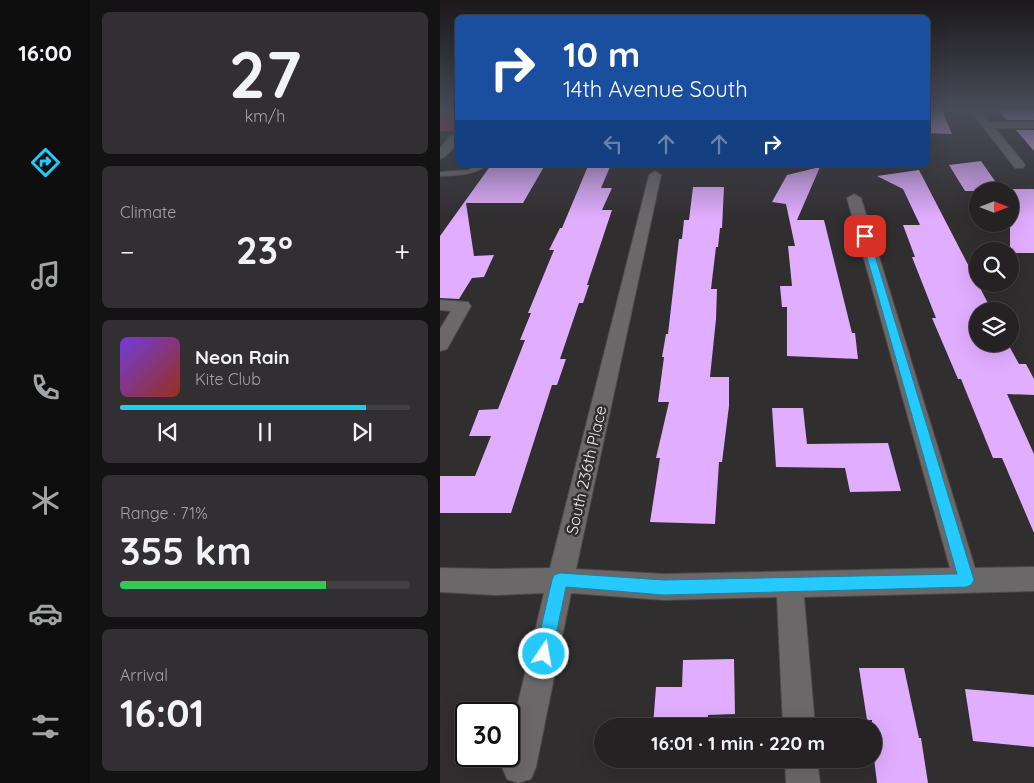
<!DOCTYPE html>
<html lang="en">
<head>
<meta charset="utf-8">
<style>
	:root { --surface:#252224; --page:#312f31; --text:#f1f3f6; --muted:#a3a4a6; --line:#423f41; --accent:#25c9fe }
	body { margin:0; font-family:Quicksand,sans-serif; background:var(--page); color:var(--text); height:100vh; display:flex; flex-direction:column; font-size:19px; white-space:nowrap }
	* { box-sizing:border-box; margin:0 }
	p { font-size:16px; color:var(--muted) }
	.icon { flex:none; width:28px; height:28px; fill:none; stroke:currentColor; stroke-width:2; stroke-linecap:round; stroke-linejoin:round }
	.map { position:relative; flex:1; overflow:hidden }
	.side { display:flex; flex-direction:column; gap:12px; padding:12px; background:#141314; width:350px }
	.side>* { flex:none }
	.hud { position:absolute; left:15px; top:15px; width:475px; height:152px; border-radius:8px; box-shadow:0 5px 20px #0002,0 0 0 1px var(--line); background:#1a4fa0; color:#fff; overflow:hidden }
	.needle { width:32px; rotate:90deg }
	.fabs { position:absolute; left:529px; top:182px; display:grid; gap:10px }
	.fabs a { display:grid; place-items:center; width:50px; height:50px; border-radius:50%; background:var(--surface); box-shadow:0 5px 20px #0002,0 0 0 1px var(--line); font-size:25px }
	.speed { position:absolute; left:15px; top:702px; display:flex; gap:10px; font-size:25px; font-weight:700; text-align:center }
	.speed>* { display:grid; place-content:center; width:65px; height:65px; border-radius:50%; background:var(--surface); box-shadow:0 5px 20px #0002,0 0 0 1px var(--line); line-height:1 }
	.speed .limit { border:2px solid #111; border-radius:8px; background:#fff; color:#111 }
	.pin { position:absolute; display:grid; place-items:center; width:42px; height:42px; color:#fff; margin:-21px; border-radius:10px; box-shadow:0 2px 8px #0006 }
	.me { position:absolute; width:55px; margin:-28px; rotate:12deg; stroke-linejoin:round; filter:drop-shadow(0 0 4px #0008) }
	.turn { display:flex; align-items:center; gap:18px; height:105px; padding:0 25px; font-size:22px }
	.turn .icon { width:65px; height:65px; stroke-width:2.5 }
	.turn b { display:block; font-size:35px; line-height:42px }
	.lanes { display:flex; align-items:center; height:48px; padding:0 25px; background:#0003; justify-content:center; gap:25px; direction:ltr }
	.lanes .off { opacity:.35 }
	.big { font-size:38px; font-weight:700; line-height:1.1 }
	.side .tile { flex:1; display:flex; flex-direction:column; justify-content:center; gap:8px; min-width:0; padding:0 18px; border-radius:8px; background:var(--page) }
	.side .dial { align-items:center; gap:0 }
	.dial b { font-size:65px; line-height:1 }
	.song { display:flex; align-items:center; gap:15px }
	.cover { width:60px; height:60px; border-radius:8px; background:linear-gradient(135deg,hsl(260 70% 55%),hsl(10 70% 35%)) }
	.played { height:5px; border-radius:2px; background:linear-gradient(90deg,var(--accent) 85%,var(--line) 85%) }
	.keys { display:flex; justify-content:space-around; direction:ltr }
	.heat { display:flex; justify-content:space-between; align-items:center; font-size:28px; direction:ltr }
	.charge { height:8px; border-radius:4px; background:linear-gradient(90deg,#34c759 71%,var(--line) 0) }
	.trip { position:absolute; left:154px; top:718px; width:288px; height:50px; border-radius:25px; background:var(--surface); box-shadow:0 5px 20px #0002,0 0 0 1px var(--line); font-weight:700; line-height:50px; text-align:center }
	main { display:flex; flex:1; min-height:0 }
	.dock { display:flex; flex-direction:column; width:90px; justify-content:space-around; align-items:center; background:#0f0e0e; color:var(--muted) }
	.dock .icon { width:35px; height:35px }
	.dock .current { color:var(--accent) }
	.dock b { font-size:22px; color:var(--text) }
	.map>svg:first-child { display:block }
	.forest { fill:#963a44 }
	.building { fill:#e1adff }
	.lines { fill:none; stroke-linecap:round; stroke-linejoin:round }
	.service-casing { stroke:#4c494b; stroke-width:2 }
	.minor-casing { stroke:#4c494b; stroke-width:2 }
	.service { fill:#6b686a; fill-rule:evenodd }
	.minor { fill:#6b686a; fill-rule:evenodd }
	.route { fill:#25c9fe; stroke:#1883a5 }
	.labels { text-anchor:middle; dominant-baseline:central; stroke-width:5; stroke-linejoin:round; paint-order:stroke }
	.street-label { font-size:16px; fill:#ecebec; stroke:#312e30 }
</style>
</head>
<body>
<main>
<nav class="dock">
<b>16:00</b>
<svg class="icon current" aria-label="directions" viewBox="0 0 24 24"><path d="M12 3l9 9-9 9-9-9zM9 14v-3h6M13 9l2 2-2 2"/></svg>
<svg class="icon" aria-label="music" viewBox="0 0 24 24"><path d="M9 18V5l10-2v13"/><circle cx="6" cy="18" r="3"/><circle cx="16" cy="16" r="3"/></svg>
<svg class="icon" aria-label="phone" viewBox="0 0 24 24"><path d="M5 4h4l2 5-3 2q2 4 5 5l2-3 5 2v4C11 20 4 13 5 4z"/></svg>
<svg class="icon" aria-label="climate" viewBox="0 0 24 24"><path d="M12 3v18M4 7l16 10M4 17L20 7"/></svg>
<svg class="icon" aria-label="car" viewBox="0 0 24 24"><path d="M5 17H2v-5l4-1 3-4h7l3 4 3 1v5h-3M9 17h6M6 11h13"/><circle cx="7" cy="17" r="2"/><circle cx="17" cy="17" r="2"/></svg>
<svg class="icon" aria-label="filters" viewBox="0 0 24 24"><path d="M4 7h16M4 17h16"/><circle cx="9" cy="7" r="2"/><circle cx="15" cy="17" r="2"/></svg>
</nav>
<section class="side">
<div class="tile dial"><b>27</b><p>km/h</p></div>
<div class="tile"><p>Climate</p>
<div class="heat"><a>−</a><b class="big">23°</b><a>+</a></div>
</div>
<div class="tile">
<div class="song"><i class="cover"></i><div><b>Neon Rain</b><p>Kite Club</p></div></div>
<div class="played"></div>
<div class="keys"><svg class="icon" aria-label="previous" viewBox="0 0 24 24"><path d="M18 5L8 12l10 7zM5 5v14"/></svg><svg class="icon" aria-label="pause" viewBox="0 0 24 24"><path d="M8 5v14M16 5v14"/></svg><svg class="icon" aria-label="next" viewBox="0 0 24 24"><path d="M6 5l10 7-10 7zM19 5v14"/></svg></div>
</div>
<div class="tile"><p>Range · 71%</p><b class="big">355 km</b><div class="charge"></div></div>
<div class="tile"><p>Arrival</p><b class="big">16:01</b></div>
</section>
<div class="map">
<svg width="594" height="783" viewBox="0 0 594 783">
	<rect width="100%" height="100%" fill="#312e30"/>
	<path class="forest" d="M0,108H17V131H0Z"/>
	<path class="building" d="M488,108H501L512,134L488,133Z
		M556,108H594V120H567Z
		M576,130H594V151Z
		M541,161L562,191H525L509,165Z
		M51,165H105L83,203H26L34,256L54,255L44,277L32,278L19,299L0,298V236Z
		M148,166L170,167L161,188H172L162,210H172L147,285H149L143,303H139L120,359H126L117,385H112L71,513H0V476H35L51,436H29L39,410L58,409L85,340H80L91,313H88L114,250H109L120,228H122Z
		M380,167L357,220H384L412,333H415L418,359L347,356V307H342L340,286H352L348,246H355L346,204L332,202L347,175Z
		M479,170L552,311H538V344H568L579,364H586L594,379V395L567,394L594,454V533L562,458H553L521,379H518L492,318H496L472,257H475L463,225H480L463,189L437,176Z
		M253,187H284L282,228H280L278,247H276L271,289H277L276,319L270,377H289V406L282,462H279L275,524L210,522L220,458H216L229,402H218L224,357H222L226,334H228L239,239H242L244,220H249Z
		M570,189H594V253H570Z
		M332,408H363L367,444L448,443L461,491L410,492L405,468L336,467Z
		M294,659L295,714L268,715L267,726H213L216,687H242L243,660Z
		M419,668H464L479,738H481L488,783H437L432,742V720H427Z
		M525,689L594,695V747L533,741Z"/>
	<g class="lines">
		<g class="service-casing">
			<path id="service" d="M40,165H47C34,176 16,175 0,176V172L28,170Z"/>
		</g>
		<g class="minor-casing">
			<path id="minor" d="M528,108H538L550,122H594V128H555L583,162L585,165L583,168H575Z
				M14,135L18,136C18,144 8,156 0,159V148L10,136Z
				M215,171L221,175L136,569L224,574L510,568L407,198L414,194L421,198L535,568L594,567V591L364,597L375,726H343L337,597L224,600L131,593L96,767L91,779L78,783L67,779L62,767L65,756H69V741L104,593L55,595L0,592V568L55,569L110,568L209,175Z
				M0,300L28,302L31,306L7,349L0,351V329L11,311L0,310Z
				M345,759H377L380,783H346Z"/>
		</g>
		<use href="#service" class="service"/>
		<use href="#minor" class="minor"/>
	</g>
	<linearGradient id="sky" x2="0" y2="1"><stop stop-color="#1b191a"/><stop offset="0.5" stop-color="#484c59"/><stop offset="1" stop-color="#484c59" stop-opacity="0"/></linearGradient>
	<rect width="594" height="218" fill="url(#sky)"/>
	<path class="route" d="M425,234L429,236L534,580L531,585L526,587L224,595L126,587L112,654L109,660L104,663L98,660L95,654L112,580L114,575L120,573L224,580L517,574L421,236Z"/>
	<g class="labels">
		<g class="street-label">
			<text transform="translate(146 470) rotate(-77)">South 236th Place</text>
		</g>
	</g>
</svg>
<div class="fabs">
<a><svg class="needle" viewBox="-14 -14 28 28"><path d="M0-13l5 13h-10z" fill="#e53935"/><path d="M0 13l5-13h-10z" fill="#a3a4a6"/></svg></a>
<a><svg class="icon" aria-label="search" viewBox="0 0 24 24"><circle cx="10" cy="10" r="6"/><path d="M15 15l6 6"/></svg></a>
<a><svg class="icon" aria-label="layers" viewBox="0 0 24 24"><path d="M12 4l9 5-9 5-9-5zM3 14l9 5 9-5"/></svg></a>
</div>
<div class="speed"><div class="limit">30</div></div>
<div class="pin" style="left:425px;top:236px;background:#d93025"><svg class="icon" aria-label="arrive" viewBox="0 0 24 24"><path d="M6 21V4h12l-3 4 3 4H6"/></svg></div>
<svg class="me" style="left:104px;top:654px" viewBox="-20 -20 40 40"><circle r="17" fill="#25c9fe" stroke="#fff" stroke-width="3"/><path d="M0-11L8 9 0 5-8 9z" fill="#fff"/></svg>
<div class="trip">16:01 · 1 min · 220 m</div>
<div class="hud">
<div class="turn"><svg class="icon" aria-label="right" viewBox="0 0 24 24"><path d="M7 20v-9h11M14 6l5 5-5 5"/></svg><div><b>10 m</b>14th Avenue South</div></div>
<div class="lanes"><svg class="icon off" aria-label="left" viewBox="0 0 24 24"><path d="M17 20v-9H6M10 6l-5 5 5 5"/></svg><svg class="icon off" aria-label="ahead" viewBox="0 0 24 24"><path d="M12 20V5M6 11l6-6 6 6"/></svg><svg class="icon off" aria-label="ahead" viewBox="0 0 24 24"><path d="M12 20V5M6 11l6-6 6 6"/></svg><svg class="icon" aria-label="right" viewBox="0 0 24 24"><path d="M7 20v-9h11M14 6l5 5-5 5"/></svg></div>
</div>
</div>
</main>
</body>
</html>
